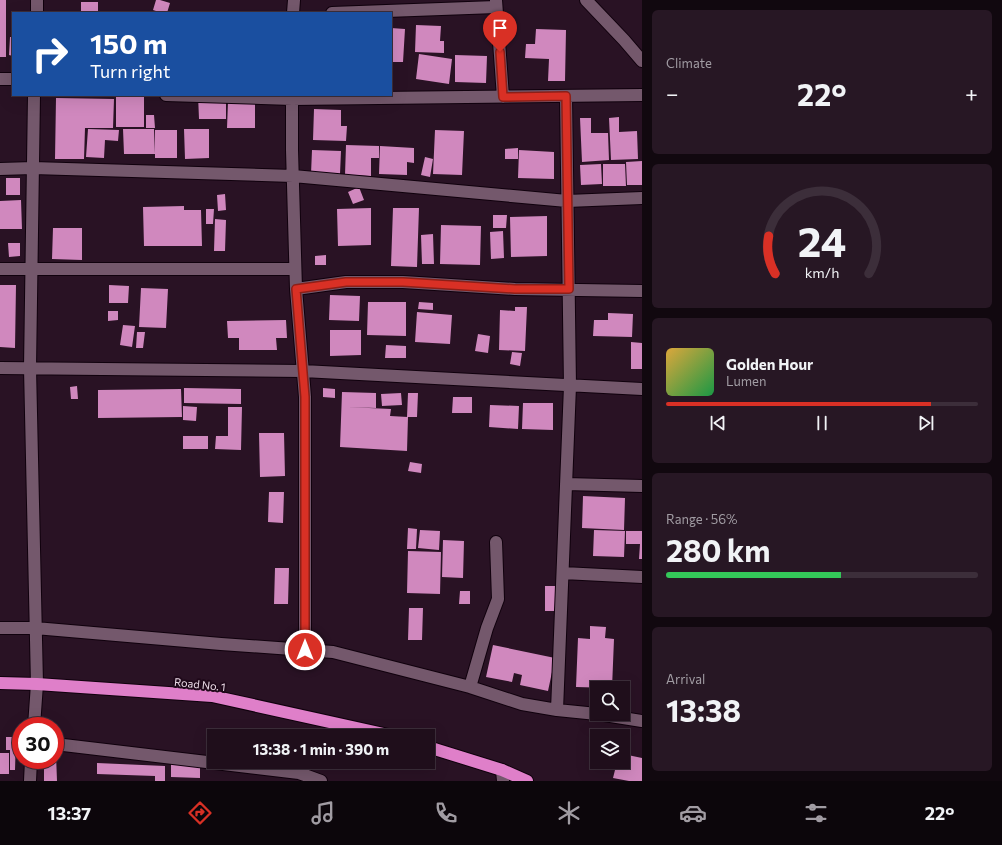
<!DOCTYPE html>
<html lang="en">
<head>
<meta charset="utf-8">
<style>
	:root { --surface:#1f0e1b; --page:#271724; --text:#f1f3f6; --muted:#a19ca3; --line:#3c2e3a; --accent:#d93025 }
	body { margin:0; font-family:Commissioner,sans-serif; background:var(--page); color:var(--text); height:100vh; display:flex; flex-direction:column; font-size:15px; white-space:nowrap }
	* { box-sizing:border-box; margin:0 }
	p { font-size:13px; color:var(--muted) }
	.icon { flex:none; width:22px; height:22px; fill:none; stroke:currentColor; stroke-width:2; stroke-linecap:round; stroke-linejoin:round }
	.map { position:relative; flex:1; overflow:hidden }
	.drawer { display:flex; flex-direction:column; gap:10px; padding:10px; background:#11080f; width:360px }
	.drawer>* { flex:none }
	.top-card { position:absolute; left:12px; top:12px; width:380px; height:84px; border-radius:0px; box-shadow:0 4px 16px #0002,0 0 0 1px var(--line); background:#1a4fa0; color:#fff; overflow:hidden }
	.controls { position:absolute; left:590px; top:681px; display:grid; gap:8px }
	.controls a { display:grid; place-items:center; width:40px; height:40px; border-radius:0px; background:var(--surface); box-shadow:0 4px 16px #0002,0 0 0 1px var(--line); font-size:20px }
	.speed { position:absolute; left:12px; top:717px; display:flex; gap:8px; font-size:20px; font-weight:700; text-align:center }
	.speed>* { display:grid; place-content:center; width:52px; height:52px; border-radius:50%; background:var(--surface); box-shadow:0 4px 16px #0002,0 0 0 1px var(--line); line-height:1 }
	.speed .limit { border:6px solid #d22; background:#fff; color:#111 }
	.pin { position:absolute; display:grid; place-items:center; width:34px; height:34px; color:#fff; margin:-41px -17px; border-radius:50% 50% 50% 0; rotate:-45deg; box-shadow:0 0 4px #0007 }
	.pin .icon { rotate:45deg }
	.me { position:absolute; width:44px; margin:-22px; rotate:0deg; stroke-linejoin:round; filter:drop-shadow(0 0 3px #0008) }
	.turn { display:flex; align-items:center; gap:14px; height:84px; padding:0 12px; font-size:18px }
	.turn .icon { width:52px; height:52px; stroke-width:2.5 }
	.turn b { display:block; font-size:28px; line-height:34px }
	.big { font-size:30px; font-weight:700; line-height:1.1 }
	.drawer .tile { flex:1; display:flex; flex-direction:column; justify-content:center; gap:6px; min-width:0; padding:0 14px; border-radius:6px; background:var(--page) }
	.drawer .dial { align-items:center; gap:0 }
	.dial svg { height:104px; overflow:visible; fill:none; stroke:var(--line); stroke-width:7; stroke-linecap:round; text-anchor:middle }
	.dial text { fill:var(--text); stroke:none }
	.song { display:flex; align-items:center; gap:12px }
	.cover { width:48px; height:48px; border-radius:6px; background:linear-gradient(135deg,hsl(40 70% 55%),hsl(140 70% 35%)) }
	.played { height:4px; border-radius:2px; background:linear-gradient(90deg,var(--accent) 85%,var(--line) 85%) }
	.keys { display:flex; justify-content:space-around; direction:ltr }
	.heat { display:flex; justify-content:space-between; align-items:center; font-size:22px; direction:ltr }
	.charge { height:6px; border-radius:3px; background:linear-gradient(90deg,#34c759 56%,var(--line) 0) }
	.trip { position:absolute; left:207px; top:729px; width:228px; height:40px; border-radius:0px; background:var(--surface); box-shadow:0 4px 16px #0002,0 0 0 1px var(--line); font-weight:700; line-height:40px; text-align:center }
	.tabs { display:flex; height:64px; justify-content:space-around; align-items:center; background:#0c060b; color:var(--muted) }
	.tabs .icon { width:28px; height:28px }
	.tabs .active { color:var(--accent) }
	.tabs b { font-size:18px; color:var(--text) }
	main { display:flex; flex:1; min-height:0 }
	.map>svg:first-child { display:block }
	.building { fill:#d088be }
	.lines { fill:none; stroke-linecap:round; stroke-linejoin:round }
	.minor-casing { stroke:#10010d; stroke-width:14 }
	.highway-casing { stroke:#10010d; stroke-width:14 }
	.minor { stroke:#74586c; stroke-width:12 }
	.highway { stroke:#df7fc9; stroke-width:12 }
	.route-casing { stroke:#8d1f18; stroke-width:10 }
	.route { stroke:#d93025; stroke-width:7 }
	.labels { text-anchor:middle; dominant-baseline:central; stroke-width:4; stroke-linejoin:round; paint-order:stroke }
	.street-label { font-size:11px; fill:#eddde9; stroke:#1f091a }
</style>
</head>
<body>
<main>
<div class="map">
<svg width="642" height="781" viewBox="0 0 642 781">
	<rect width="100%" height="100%" fill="#291224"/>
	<path class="building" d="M0,0H6V57H0Z
		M156,0H160L170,3L167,13H162L153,10Z
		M81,2H98V13H81Z
		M416,25L441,26L440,41H444V53L415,52Z
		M391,28L405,29L403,62H391Z
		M536,29L566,30L565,81H548L549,59L525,58L526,44H535Z
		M10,37H13V56L9,55Z
		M419,54L452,59L449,84L416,79Z
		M455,55L487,56L486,83L455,82Z
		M198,95H226V119H199Z
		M144,96V127H116V97Z
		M56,98L114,99L113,128H85L84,159H55Z
		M228,102H255V128H227Z
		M314,109L341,110V126H347L346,141L313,140Z
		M146,115H154L155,128H146Z
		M619,117V132L637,131L638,159L611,160L609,118Z
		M580,118H591V133H608L609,160L582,162Z
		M88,129L119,130L118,141L105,140L104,158L86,157Z
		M123,129H154L155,154H124Z
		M184,129H209V158L185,159Z
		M155,130H177V158H155Z
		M435,130L464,131L462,175L433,174Z
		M346,145L379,146V158H371V176L345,175Z
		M380,146L414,148V163L407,162V175L379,174Z
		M518,148V159H505V149Z
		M312,150L341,151L340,174H311Z
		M519,150L554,152V179L518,178Z
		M425,157L433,159L430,177L421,175Z
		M642,161V185H627L626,162Z
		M601,164L602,184L581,185L580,165Z
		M603,164H625L626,186H603Z
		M6,178H20V195H6Z
		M359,187L364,200L353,204L348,192Z
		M225,194L226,210L218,211L217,195Z
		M21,200L22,229H0V201Z
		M184,206V210H201L202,246H144L143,207Z
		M371,208V245L338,246L337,209Z
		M393,208H419L417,267L391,266Z
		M206,209H214L213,224H206Z
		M493,215H507L506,228H493Z
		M547,216V256L511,257L510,217Z
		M215,219L226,220L225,251H214Z
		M441,225L481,226L480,265L440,264Z
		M53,228H82V260L52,259Z
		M503,231L504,258L491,259L490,232Z
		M433,234L434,264H422L421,235Z
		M8,243H20V256L9,257Z
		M326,255V265H315V256Z
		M0,285H16L15,348L0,347Z
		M109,285L129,286L128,303H109Z
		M141,288L168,289L166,328L139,327Z
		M330,295L360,296L359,321L329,320Z
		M368,302H406V336L367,335Z
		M419,302L433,303V310L418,309Z
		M515,307H527L525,351L499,350L500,310L515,311Z
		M108,311H118V320L108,321Z
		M417,312L452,315L450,344L415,342Z
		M608,313L633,314L632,337L593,336L594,320H608Z
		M286,320L287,338H276L277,350H239V338H228L227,321Z
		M123,325L135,326L132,347L120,345Z
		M330,330H361V355L330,356Z
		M137,332H145L143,348H136Z
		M478,334L490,336L488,353L475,351Z
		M631,342L642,343V369H631Z
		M386,345L406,346V358H385Z
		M512,352L522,353L520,366L510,364Z
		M77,386L78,399H71L70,387Z
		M184,388L241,389V404L184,403Z
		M323,388L335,389V398L323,397Z
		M181,389L182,417L98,418V390Z
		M342,392L376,393V408L347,407L391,409L390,416L408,417L407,451L340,447Z
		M401,393L402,405L382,406L381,394Z
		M408,393H418L417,417H407Z
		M453,397H472V413H452Z
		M523,403H553V430L522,429Z
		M490,405L519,406L518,429L489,427Z
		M183,406L197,407L196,421L183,420Z
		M228,407H242L241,450L215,449L216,436H228Z
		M259,433H284L285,476L260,477Z
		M183,436H208V449H183Z
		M410,462L422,464L421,473L408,471Z
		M269,492H284L283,523L268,522Z
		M583,496L625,498L624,530L582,528Z
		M408,528L417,529L416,549H407Z
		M420,530L440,531L439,550L418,548Z
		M594,530L625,531L624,557L593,556Z
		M626,531H642V559H639L640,544H626Z
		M443,540L464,541L463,578L442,577Z
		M408,551L441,552L440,594L407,593Z
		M275,568H289L288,604H274Z
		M545,586H557V611H545Z
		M460,591H470V604H459Z
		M409,608H423L422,640H408Z
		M590,626L606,627L605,638L614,639L612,688L576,687L578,638L590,639Z
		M493,645L555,658L548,691L520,685L522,675L514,673L512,682L486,677Z
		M6,737H16L15,770H10V750H6Z
		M597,743V761L591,759Z
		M0,753H9V774H0Z
		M55,754H56L57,781H44V760H55Z
		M623,754L642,758V781H629L613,778L617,762H623Z
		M600,762H612L611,766Z
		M97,763L165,766V781H155V776L97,774Z
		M171,764L200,765V778L171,777Z"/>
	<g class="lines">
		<g class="minor-casing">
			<path id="minor" d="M496,0L503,97
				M586,0L624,40L642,61
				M37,13V0
				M293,13L294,0
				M332,13L496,7
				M0,79H13
				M166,95L292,99L642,95
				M292,95V150L296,289L305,397V650
				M0,169L33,168L293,176L567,201L642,198
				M0,269H295
				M296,289L346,282H403L515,289L642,291
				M0,368L303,371L642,389
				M566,484L642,486
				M563,573L642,577
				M0,628H35L221,644L333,652L470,687L522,704L557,710L597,714
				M470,687L487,628L498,599L496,542
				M557,710L570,386L566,96
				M598,714L642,721
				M34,726L37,684L30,368L34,95
				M55,744L299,773L321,781
				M502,770L503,781
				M30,781L31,760"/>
		</g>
		<g class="highway-casing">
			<path id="highway" d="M0,683L37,684L212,696L393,736
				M428,747L502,770L527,781"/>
		</g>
		<use href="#minor" class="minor"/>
		<use href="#highway" class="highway"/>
	</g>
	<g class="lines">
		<g class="route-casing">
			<path id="route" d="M305,650V397L296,289L346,282H403L515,289H569L566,96L503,97L500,52"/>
		</g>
		<use href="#route" class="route"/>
	</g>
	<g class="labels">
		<g class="street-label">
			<text transform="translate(200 684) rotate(6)">Road No. 1</text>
		</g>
	</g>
</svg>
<div class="controls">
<a><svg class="icon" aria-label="search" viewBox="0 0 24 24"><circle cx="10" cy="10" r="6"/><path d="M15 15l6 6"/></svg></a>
<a><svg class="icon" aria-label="layers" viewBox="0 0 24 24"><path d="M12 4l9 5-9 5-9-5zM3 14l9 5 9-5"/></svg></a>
</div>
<div class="speed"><div class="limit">30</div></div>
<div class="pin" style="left:500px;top:52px;background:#d93025"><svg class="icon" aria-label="arrive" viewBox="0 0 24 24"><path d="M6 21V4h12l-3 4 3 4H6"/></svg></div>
<svg class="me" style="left:305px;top:650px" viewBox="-20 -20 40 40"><circle r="17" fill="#d93025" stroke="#fff" stroke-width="3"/><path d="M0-11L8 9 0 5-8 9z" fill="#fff"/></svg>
<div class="trip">13:38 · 1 min · 390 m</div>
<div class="top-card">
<div class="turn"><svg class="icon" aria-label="right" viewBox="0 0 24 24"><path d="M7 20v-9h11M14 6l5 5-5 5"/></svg><div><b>150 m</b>Turn right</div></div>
</div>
</div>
<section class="drawer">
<div class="tile"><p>Climate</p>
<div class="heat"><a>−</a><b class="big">22°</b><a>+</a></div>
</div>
<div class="tile dial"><svg viewBox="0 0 100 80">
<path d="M14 69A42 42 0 1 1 86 69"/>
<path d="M14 69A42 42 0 0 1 9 40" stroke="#d93025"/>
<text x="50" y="56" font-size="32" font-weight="700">24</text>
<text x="50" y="72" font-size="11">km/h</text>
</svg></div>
<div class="tile">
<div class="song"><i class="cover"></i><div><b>Golden Hour</b><p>Lumen</p></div></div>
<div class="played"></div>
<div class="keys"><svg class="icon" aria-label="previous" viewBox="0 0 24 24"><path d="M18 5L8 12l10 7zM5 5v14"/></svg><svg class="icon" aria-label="pause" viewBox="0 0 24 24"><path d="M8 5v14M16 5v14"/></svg><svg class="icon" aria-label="next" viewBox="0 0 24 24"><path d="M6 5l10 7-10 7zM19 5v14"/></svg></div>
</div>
<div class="tile"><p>Range · 56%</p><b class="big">280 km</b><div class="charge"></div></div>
<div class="tile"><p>Arrival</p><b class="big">13:38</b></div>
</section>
</main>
<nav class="tabs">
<b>13:37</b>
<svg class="icon active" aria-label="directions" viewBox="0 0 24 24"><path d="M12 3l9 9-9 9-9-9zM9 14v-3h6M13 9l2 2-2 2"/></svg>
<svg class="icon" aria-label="music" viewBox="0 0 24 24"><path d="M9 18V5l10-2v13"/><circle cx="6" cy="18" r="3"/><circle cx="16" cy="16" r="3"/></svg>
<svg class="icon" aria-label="phone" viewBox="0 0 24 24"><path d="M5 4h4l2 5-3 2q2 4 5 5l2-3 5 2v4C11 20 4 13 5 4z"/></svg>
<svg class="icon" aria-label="climate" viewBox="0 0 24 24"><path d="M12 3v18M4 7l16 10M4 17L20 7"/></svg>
<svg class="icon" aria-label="car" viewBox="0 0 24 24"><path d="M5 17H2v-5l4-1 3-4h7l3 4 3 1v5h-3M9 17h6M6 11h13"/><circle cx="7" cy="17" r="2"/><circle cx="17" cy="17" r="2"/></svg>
<svg class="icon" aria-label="filters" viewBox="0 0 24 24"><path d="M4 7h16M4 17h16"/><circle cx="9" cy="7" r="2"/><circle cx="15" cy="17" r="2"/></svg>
<b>22°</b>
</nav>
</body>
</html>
